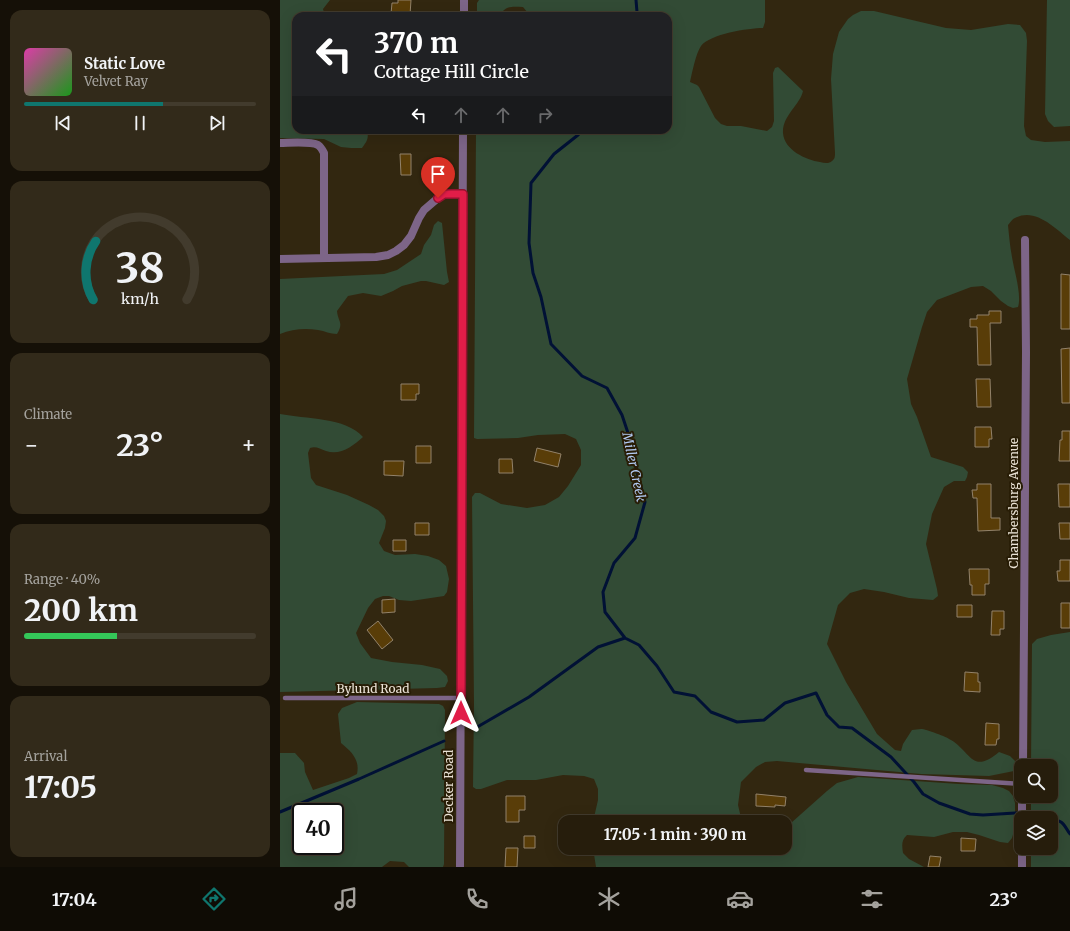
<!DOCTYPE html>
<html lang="en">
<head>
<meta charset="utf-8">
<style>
	:root { --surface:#261d0c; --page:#322a1a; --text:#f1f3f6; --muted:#a4a29d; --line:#423b2d; --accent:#0f766e }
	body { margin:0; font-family:Merriweather,serif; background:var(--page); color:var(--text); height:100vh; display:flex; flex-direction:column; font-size:15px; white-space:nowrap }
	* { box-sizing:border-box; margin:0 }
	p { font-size:13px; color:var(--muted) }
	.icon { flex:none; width:22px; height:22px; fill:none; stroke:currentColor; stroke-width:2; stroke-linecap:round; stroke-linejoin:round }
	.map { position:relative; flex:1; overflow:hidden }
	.drawer { display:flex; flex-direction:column; gap:10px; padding:10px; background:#151007; width:280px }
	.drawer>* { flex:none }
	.hud { position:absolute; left:12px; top:12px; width:380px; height:122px; border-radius:12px; box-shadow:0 4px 16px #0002,0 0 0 1px var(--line); background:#202124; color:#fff; overflow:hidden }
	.tools { position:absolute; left:734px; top:759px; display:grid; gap:8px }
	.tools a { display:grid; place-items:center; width:44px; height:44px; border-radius:8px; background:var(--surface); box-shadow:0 4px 16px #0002,0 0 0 1px var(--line); font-size:20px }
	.speed { position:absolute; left:12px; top:803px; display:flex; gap:8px; font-size:20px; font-weight:700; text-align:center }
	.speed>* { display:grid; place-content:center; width:52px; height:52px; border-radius:50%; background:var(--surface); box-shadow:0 4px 16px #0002,0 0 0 1px var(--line); line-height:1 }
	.speed .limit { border:2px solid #111; border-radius:6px; background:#fff; color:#111 }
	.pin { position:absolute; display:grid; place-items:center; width:34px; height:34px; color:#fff; margin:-41px -17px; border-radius:50% 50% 50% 0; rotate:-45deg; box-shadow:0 0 4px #0007 }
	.pin .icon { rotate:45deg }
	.me { position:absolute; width:44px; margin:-22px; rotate:0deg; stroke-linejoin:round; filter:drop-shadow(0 0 3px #0008) }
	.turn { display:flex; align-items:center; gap:14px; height:84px; padding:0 16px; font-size:18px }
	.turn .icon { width:52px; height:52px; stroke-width:2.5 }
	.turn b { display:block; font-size:28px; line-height:34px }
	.lanes { display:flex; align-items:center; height:38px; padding:0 16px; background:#0003; justify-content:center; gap:20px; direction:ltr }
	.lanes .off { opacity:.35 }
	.big { font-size:30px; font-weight:700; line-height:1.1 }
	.drawer .widget { flex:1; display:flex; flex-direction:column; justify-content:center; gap:6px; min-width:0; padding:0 14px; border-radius:12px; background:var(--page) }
	.drawer .dial { align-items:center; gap:0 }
	.dial svg { height:104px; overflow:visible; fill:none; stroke:var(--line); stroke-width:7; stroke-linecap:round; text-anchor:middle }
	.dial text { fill:var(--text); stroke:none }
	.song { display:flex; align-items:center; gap:12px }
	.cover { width:48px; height:48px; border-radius:6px; background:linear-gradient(135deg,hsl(320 70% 55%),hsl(120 70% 35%)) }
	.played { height:4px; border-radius:2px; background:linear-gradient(90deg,var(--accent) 60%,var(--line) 60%) }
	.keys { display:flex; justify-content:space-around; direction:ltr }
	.heat { display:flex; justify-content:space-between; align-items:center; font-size:22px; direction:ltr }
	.charge { height:6px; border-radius:3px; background:linear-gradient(90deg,#34c759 40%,var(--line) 0) }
	.trip { position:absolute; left:278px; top:815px; width:234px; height:40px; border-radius:12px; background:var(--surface); box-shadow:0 4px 16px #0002,0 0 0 1px var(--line); font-weight:700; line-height:40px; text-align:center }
	.tabs { display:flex; height:64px; justify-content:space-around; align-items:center; background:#0f0c05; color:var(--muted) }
	.tabs .icon { width:28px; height:28px }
	.tabs .on { color:var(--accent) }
	.tabs b { font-size:18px; color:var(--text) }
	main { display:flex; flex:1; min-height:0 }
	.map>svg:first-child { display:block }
	.green { fill:#324b35; fill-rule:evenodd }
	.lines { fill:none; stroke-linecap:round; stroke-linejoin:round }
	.stream { stroke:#011135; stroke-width:3 }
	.building { fill:#593d08; stroke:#92826a }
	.service { stroke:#7d6588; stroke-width:4.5 }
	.minor { stroke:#7d6588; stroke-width:8 }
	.tertiary { stroke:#7d6588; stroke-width:8 }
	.route-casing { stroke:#92132f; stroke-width:10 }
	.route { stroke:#e11d48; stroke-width:7 }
	.labels { text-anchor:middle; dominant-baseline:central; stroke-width:4; stroke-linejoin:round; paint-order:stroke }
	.street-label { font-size:12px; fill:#eae2d5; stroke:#281d06 }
	.water-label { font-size:13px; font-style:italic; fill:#b1c9f2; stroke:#281d06 }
</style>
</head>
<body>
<main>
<section class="drawer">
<div class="widget">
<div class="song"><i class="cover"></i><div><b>Static Love</b><p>Velvet Ray</p></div></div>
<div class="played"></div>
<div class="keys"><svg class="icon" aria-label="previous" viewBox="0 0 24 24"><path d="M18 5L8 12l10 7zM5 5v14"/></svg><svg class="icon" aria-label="pause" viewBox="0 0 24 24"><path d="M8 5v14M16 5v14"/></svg><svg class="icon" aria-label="next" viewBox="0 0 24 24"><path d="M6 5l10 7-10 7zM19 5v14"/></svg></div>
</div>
<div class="widget dial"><svg viewBox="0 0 100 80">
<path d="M14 69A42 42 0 1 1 86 69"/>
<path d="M14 69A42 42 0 0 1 16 24" stroke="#0f766e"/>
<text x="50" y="56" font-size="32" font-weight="700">38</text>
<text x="50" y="72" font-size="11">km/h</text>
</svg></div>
<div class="widget"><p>Climate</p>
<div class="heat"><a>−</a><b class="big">23°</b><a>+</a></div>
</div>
<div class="widget"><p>Range · 40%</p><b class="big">200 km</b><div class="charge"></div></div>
<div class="widget"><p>Arrival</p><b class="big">17:05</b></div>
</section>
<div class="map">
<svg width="790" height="867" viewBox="0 0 790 867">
	<rect width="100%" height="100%" fill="#322710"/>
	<path class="green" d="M0,0H50L43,9L45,16H16V130H87C89,139 87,141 82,148H71L61,147L44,139L0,138Z
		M199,0H485V22L483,28C468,28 430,34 421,46C416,53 412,73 410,82L417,85L419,87L435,118L441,124L447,126H461L487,131L492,127L494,121L493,73L495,68L498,67L523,91C520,105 502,116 503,133C504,150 526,160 540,162C544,163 549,164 552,161C555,159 555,156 555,153L551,79L553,54L559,32L568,19L573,15L581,11H594L666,28L691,30L728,24L740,25L746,33L747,41L744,126L746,136L751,140L765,142L790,141V240C775,228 755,207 735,218C732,219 730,223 728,225C729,236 730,246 732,257C734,270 742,295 738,307L733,308L728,306L721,301L711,291L703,286L691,287L657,300L647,312L642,327L627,379L631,404L637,417L651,457L683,467L688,472L687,477L685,481H674L664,487L652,514L646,544L657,589L658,596L653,600L629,598L604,592L584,589L570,593L558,605L547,644L566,682L597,734L615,750L621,751L623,744L632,730C635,730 638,729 641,729C646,729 667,737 671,740C691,752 692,775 719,752L730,756L735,761L734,771L709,776L641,774L497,761L485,762L476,767L461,782L458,805L462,822H313L318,800V789L314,779L304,776L283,775L256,780H227L201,789H196L193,787L194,704L192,497L195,493H200L221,504L247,508L265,505L279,497L288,486L301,465V450L296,439L285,434L258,435L238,438L197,439L194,438L196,130H388V16H249L248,13L243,7C232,7 225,5 220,16H197V3Z
		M767,0H790V126L774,127L768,121L765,114Z
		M158,221L162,223L167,272L169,282L164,285L146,281H141L122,286L113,291L101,296L83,293L68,296L57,311C58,322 64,322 57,334C50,334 45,331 38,330C25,328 12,329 0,334V279L104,274L117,270L141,254L144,245L151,235L154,225Z
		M0,414C25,419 66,417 83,437C73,446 60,456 46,451C40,449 36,446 30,448L28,453L31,478L36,485L67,495L89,505L98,510L104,516L106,521L105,528L99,543L104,551L115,555L135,554L148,556L159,560L166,566L169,579L167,592L164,596L131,601L119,600L109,596H103L95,599L88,608L76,633L80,643L91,658L112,662L142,665L160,669L167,676L168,681L165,687L157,688L0,692Z
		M790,632V867H751V848H771V818H751V796H771V766H751L752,644L757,639L771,635Z
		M77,702L159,704L163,706L165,710L164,864L163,867H129L124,862L110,861L102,867H0V753H15L24,763L25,772L33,790L69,778L77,774C80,760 72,752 61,743L58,714L62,708ZM21,812H55V846H21Z
		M578,777L679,784L712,785L723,788L729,791L733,796L735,803V827L732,838L728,843L720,842L699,835L687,832H673L654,837L627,835C621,840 622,846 623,853L629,859L644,867H316L313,848H505V825L511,823L547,791L557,783Z"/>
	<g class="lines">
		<path class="stream" d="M355,16L357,12L356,0
			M302,130L298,135L274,154L251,183L249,243L253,273L261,297L271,344L302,376L327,388L342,415L351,442L357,472L365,502L355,538L334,563L323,592L325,612L345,638L359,645L377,666L394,692L415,696L431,712L457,722L484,720L505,703L536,693L547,715L559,727L572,728L611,757L634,782L643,794L659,803L690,814L703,815L735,813H749L768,818
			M199,726L249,697L318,647L345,638
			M0,812L79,779L164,741
			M771,819C784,821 783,824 790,834"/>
	</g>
	<path class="building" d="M118,0H131L130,15L111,14L112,3H118Z
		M120,154H131V175H121Z
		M781,274L790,275V329H781Z
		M709,311H721V323H710L711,365H698L697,327H690V319H697V315H709Z
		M790,348V403H782L781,349Z
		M696,379H710L711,407H697Z
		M121,384H139V394H136V400H121Z
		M695,427H711L712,439H709V447H695Z
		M782,431H790V461H779L780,440H782Z
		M136,446H151V463H136Z
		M257,448L281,454L278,467L254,461Z
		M219,459H232L233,473H219Z
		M104,461H124L123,476L104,475Z
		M697,484H711V518H720V530L698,531L697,498H693L692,490H697Z
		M778,484H790V507H779Z
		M135,523H149V535H135Z
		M779,523H790V539H780Z
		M113,540H126V551H113Z
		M780,560H790V581H778L777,571H780Z
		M689,569H709V584H705V595H692V585H690Z
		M115,599V612L102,613V600Z
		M781,603H790V628H781Z
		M677,605H692V617H677Z
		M712,611H724V629H720V635H711Z
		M98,621L113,640L102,649L87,630Z
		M685,672L698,673V682H700V692L684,691Z
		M706,723L719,724V739H717L716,745H705Z
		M476,794L506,797L505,806L495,805V807L476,806Z
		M226,796H245V810H239V822H226Z
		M244,836H255V848H244Z
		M681,838L696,839L695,851H681Z
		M226,848H238L237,867H225Z
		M650,856L661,857L659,867H648Z"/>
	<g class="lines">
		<path class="service" d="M5,698H181
			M526,770L741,784"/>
		<path class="minor" d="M0,143C9,143 31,141 38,145C41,147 42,149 44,153V258
			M0,259L96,257L108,255L116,251L124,245L131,236L139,218L144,210L158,198L164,194H183
			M743,766L746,352L745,240
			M742,818V796
			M742,867V848"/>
		<path class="tertiary" d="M184,16V0
			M180,867L183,130"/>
	</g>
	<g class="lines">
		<g class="route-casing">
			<path id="route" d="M158,198L164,194H183L181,713"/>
		</g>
		<use href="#route" class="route"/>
	</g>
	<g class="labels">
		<g class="street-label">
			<text transform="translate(733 503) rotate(-90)">Chambersburg Avenue</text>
			<text x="93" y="688">Bylund Road</text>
			<text transform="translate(168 786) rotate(-90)">Decker Road</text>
		</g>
		<g class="water-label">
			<text transform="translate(354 467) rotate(78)">Miller Creek</text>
		</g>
	</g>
</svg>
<div class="tools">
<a><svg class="icon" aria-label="search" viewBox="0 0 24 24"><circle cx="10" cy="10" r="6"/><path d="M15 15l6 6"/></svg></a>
<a><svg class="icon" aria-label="layers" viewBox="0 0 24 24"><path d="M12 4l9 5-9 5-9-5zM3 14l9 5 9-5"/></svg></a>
</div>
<div class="speed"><div class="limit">40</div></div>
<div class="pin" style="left:158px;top:198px;background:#d93025"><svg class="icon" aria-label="arrive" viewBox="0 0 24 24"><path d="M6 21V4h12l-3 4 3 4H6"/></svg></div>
<svg class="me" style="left:181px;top:713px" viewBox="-20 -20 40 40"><path d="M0-17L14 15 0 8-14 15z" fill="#e11d48" stroke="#fff" stroke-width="4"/></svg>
<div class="trip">17:05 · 1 min · 390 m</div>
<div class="hud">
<div class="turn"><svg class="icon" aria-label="left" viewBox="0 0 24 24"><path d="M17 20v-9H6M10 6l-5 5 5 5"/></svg><div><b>370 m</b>Cottage Hill Circle</div></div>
<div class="lanes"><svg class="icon" aria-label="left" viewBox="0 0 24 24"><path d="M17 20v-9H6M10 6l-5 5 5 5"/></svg><svg class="icon off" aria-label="ahead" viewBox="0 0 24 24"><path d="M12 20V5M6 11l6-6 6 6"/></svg><svg class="icon off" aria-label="ahead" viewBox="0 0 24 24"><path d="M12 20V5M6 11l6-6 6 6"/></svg><svg class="icon off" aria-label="right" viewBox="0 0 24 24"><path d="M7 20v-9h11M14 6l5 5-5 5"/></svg></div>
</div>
</div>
</main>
<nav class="tabs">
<b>17:04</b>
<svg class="icon on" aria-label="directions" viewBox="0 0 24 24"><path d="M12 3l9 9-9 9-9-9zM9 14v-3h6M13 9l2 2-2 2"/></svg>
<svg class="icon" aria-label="music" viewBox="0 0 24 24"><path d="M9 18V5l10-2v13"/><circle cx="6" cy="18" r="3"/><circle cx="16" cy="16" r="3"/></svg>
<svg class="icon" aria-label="phone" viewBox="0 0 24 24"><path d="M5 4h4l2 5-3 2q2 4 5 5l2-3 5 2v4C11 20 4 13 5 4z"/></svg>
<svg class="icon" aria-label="climate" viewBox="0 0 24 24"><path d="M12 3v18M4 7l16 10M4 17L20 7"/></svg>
<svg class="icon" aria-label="car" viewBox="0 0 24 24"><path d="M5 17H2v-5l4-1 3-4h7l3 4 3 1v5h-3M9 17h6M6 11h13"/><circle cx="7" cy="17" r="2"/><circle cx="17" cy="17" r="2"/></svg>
<svg class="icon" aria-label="filters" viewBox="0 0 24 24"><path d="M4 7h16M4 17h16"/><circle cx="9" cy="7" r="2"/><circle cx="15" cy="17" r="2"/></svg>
<b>23°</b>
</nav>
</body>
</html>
